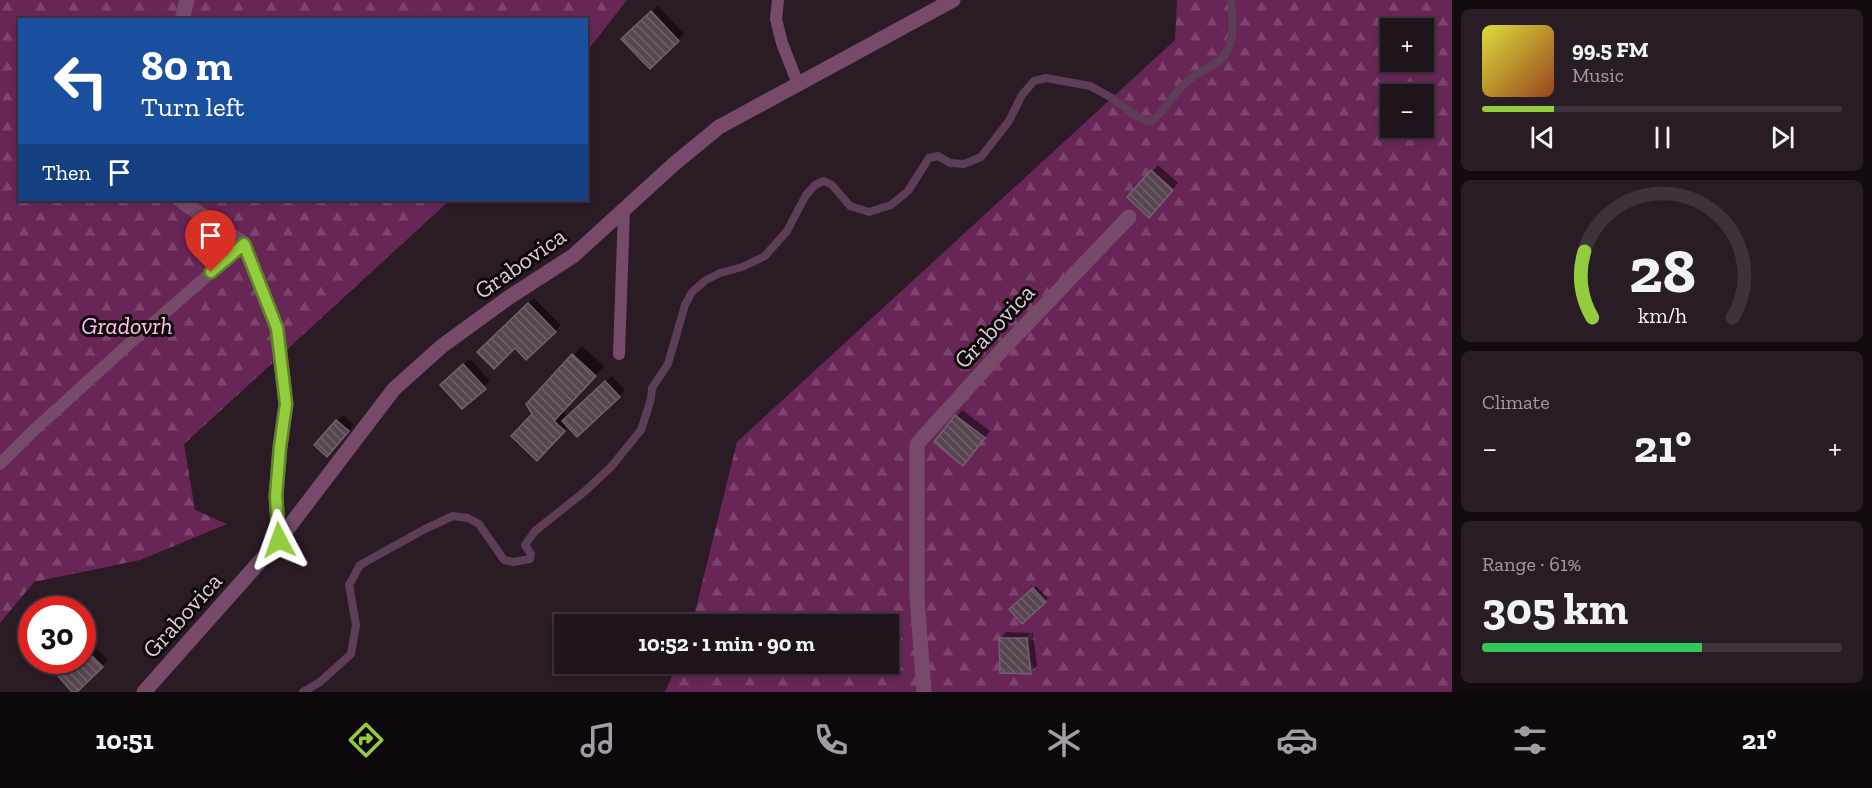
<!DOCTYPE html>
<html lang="en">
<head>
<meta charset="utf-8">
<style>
	:root { --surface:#20141c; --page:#281d25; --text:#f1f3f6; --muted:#a29ea3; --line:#3d333b; --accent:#93cc3d }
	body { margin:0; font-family:"Zilla Slab",serif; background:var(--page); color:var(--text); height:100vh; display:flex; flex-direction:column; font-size:22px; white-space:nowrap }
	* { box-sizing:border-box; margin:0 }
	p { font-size:20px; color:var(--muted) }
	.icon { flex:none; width:33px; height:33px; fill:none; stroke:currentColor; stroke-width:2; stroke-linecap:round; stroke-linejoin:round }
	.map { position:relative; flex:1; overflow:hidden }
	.drawer { display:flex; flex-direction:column; gap:9px; padding:9px; background:#120b0f; width:420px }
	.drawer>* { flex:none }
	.top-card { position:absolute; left:18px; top:18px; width:570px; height:183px; border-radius:0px; box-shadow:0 3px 9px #0003,0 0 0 2px var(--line); background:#1a4fa0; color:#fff; overflow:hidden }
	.controls { position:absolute; left:1380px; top:18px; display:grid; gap:12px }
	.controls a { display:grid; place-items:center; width:54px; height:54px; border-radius:0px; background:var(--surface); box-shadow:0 3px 9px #0003,0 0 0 2px var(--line); font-size:30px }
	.speed { position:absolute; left:18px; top:596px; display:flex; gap:12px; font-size:30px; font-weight:700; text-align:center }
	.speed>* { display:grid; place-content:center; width:78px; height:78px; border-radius:50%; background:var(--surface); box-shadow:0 3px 9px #0003,0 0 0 2px var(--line); line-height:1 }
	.speed .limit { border:9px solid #d22; background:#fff; color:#111 }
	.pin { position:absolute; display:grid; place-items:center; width:51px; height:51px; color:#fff; margin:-62px -26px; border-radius:50% 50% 50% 0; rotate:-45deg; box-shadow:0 0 6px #0007 }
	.pin .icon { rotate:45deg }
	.me { position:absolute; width:66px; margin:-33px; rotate:356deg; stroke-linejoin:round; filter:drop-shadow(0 0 4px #0008) }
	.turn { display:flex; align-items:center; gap:21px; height:126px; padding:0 24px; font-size:27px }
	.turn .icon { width:78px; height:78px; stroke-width:2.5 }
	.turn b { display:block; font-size:42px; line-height:51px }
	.then { display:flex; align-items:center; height:57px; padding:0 24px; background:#0003; gap:12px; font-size:22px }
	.big { font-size:45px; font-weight:800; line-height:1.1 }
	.drawer .tile { flex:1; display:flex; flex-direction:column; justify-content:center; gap:9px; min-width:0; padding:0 21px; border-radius:9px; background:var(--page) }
	.drawer .dial { align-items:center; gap:0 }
	.dial svg { height:156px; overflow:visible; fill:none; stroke:var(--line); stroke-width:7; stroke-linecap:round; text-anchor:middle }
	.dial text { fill:var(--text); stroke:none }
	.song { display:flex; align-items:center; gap:18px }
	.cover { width:72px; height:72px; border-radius:9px; background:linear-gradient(135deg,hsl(60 70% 55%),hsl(20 70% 35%)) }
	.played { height:6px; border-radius:3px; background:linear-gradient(90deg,var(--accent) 20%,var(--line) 20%) }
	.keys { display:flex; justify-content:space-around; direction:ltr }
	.heat { display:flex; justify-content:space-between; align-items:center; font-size:33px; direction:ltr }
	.charge { height:9px; border-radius:4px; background:linear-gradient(90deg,#34c759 61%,var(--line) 0) }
	.trip { position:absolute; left:554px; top:614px; width:345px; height:60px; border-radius:0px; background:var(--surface); box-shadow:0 3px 9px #0003,0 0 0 2px var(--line); font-weight:800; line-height:60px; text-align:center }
	.tab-bar { display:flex; height:96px; justify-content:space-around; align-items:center; background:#0d080b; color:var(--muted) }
	.tab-bar .icon { width:42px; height:42px }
	.tab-bar .active { color:var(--accent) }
	.tab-bar b { font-size:27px; color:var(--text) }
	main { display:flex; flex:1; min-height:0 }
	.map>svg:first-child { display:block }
	.forest { fill:url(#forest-firs); fill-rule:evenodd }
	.shadow { fill:#0007 }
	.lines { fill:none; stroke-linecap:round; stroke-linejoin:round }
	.stream { stroke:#5d3e56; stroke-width:8 }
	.building { fill:url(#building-back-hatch); stroke:#74616d; stroke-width:1.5 }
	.lane { stroke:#784a6a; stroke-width:12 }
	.street { stroke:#784a6a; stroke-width:15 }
	.route-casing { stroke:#608528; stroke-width:15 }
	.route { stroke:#93cc3d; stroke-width:10 }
	.labels { text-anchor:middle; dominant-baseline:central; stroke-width:6; stroke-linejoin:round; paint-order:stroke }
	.street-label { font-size:24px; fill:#dacfd6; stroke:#0e080c }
	.park-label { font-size:24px; font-style:italic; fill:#ffc3eb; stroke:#0e080c }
</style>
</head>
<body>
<main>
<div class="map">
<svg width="1452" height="692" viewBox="0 0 1452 692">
	<defs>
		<pattern id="forest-firs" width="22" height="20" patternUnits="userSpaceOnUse" patternTransform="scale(1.5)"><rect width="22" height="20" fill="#682657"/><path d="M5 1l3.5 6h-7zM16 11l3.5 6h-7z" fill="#7d446e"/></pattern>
		<pattern id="building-back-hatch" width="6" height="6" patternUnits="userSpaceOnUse" patternTransform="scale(1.5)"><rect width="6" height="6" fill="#574651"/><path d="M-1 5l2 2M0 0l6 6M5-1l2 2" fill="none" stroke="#6f6069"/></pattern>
	</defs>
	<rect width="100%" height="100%" fill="#2a1b25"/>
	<path class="forest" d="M0,0H627L587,51L586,20H20V200H450L184,444L195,510L227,524L140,560L34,582L0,623Z
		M1177,0H1452V692H665L678,663H888V624H692L737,442L1175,40ZM1390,28H1424V62H1390ZM1390,94H1424V128H1390Z"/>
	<path class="shadow" d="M658,6L684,34L650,67L623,39Z
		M1158,165L1178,183L1155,210L1129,197Z
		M534,298L561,325L527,358L515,346L479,352Z
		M582,346L604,366L562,411L568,417L612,376L625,390L577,435L568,426L546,450L533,414L573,355Z
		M470,359L490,381L484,387L448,379Z
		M962,410L990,431L963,464L937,442Z
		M343,415L354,425L333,449L316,445Z
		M1036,586L1048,598L1022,622L1011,609Z
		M1006,632L1033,633L1037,666L1030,672L1000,639Z
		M85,637L108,660L74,692L53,668L61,660H82V639Z"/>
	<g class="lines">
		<path class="stream" d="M303,692L320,682L351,654L356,625L349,585L360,565L425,529L453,516L468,518L479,524L504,560L514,562L530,559L531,554L525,545L535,531L584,492L611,467L641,430L651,399L652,388L668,364L685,305L692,292L706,280L720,273L742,267L765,256L787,231L806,195L815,185L824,181L832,185L850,206L869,212L891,205L908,191L929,158L938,156L950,163L964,164L981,157L1009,121L1022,95L1034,81L1046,78L1090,86L1112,98L1133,114L1149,122C1164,114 1171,96 1184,84C1194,75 1207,69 1219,61C1236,49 1233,18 1231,0"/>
	</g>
	<path class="building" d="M651,11L679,41L650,69L621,39Z
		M1151,170L1173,190L1149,218L1127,197Z
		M528,303L556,332L526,360L515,348L494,369L477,352Z
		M572,354L596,376L554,421L565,431L537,461L511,436L532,414L526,404Z
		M463,364L486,389L462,409L440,385Z
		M605,381L620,397L577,437L562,421Z
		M955,415L985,438L963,466L934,442Z
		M336,420L349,431L327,457L314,445Z
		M1033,588L1046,602L1022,624L1009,609Z
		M999,638H1027L1031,674L1000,673Z
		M82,646L103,667L77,692H72L51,668L59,660H82Z"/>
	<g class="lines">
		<path class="lane" d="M778,0L776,19L782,43L798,84
			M619,354L624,210
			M0,464L32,432L130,343L244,244"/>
		<path class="street" d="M182,20L187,0
			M180,200L244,244L277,329L286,404L280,447L276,496L279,540
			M144,692L279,540L394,389L442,346L508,298L573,256L674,164L719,127L953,0
			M924,692L917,597V444L1002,350L1129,217"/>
	</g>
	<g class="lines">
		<g class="route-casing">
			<path id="route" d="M211,272L244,244L277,328L286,404L280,447L276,496L279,540"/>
		</g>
		<use href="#route" class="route"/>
	</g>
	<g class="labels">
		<g class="street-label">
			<text transform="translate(520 263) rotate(-35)">Grabovica</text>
			<text transform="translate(994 326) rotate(-47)">Grabovica</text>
			<text transform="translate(182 615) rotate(-48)">Grabovica</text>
		</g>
		<g class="park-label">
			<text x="127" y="325">Gradovrh</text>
		</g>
	</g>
</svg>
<div class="controls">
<a>+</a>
<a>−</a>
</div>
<div class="speed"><div class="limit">30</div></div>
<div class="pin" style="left:211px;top:272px;background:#d93025"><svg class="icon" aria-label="arrive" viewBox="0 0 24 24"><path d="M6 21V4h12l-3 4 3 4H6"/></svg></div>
<svg class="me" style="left:279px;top:540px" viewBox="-20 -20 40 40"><path d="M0-17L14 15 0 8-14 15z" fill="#93cc3d" stroke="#fff" stroke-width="4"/></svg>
<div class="trip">10:52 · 1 min · 90 m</div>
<div class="top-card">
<div class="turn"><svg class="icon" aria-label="left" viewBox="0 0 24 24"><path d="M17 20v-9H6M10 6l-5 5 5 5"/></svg><div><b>80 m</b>Turn left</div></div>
<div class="then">Then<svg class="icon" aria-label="arrive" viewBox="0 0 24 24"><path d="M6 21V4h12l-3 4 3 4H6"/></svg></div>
</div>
</div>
<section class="drawer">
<div class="tile">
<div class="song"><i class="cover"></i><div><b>99.5 FM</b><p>Music</p></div></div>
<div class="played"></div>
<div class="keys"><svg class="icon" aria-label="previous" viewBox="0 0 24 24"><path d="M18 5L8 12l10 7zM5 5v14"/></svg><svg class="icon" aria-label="pause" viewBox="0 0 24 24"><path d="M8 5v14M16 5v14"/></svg><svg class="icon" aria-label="next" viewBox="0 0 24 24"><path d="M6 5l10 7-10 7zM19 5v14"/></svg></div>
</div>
<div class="tile dial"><svg viewBox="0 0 100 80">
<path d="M14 69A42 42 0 1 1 86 69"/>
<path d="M14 69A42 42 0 0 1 10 35" stroke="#93cc3d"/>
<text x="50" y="56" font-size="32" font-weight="700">28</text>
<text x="50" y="72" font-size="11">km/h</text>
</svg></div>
<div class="tile"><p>Climate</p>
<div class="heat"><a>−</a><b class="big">21°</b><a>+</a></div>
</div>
<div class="tile"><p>Range · 61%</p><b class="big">305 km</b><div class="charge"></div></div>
</section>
</main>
<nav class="tab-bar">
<b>10:51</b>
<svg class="icon active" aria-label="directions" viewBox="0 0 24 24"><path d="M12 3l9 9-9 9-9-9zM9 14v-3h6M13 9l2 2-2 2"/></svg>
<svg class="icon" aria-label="music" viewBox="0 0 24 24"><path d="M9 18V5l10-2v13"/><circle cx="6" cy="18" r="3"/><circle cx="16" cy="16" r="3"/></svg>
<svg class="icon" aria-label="phone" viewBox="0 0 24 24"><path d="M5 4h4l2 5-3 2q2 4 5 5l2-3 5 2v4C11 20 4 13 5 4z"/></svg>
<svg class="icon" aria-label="climate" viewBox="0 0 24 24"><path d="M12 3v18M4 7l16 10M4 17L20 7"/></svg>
<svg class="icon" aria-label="car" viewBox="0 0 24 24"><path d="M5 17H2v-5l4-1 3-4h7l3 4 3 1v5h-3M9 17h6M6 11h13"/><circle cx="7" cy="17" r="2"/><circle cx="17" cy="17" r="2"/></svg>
<svg class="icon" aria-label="filters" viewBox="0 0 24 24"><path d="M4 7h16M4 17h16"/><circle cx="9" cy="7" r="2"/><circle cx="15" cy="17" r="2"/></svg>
<b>21°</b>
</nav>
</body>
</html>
